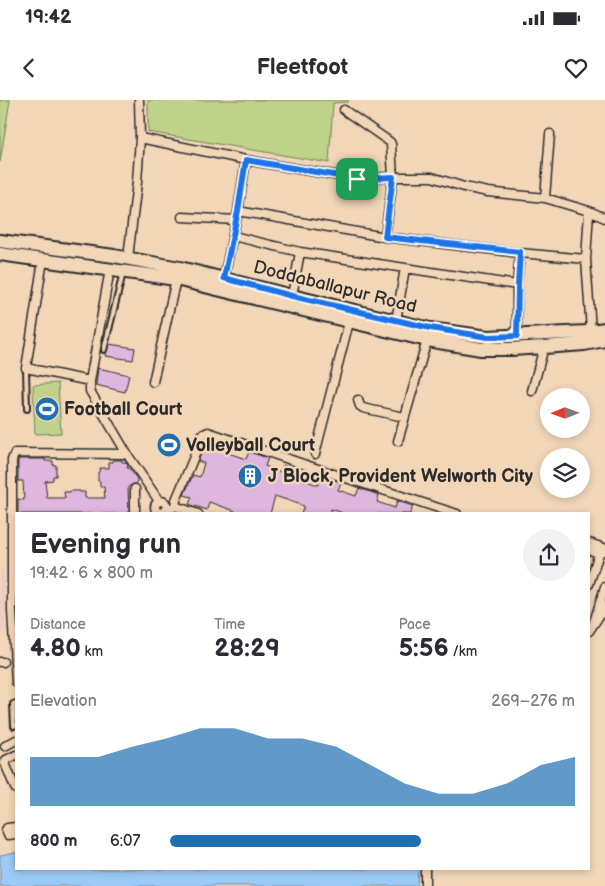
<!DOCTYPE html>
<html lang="en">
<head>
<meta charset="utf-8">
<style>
  body { margin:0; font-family:"Balsamiq Sans",sans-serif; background:#f2f2f3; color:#2b2b33; height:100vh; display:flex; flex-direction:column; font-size:19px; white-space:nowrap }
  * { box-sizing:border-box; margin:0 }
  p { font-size:16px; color:#7c7c81 }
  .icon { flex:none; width:28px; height:28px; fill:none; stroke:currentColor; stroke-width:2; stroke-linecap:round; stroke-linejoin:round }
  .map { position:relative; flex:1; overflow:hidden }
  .side { position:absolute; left:15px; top:412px; width:575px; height:358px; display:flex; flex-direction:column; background:#fff; border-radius:0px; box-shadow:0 2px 8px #0003 }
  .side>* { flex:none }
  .needle { width:32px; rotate:269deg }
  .controls { position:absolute; left:540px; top:288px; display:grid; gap:10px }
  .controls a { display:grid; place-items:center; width:50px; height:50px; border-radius:50%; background:#fff; box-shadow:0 2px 8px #0003; font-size:25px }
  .pin { position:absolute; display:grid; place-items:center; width:42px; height:42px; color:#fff; margin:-21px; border-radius:10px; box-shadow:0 2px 8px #0006 }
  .round { display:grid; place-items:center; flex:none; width:52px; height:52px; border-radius:26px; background:#f2f2f3 }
  .headline { display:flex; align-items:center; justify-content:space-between; height:85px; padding:0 15px }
  h1 { font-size:28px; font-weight:700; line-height:38px }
  .stats { display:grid; grid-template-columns:repeat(3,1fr); gap:8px; height:85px; padding:5px 15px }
  .stats div { display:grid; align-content:center }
  .stats b { font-size:25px; font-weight:700 }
  .stats small { font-size:14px; font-weight:400 }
  .stats p { font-size:14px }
  .chart { height:140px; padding:10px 15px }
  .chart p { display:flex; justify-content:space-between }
  .chart svg { width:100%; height:90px; margin-top:5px; fill:#1f6fb2; opacity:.7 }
  ul { padding:0 15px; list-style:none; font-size:16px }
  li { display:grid; grid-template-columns:80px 60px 1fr; align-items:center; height:38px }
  li i { height:12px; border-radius:6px; background:#1f6fb2 }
  .status { display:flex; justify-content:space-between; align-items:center; height:35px; padding:0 25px; background:#fff; direction:ltr }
  .status svg { height:14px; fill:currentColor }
  header { display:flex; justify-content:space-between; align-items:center; height:65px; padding:0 15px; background:#fff; font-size:22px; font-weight:700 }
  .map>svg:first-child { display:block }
</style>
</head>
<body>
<div class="status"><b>19:42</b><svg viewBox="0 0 49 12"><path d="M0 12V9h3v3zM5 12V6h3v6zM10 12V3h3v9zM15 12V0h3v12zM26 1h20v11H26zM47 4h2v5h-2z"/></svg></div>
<header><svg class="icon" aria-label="back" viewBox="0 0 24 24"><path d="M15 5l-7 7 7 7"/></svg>Fleetfoot<svg class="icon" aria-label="heart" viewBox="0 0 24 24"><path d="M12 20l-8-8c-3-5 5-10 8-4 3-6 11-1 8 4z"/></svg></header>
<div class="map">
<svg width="605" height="786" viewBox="0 0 605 786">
  <rect width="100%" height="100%" fill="#f2d6b8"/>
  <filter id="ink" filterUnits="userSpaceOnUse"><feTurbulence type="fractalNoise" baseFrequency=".02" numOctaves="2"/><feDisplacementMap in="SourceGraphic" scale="10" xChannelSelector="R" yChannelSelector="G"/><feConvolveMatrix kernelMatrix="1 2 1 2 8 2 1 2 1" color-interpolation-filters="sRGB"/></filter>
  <g filter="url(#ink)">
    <path fill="#ecccc3" d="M0,470l4,1 1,60h-5z"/>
    <path fill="#bed389" stroke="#747f5a" d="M0,0h10l-10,62z
      M148,0h200v2l-15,1 -4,60 -181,-31z
      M58,283l3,50 -26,1 -2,-49z"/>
    <path fill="#9ccaf6" stroke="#6f8aa5" d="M16,752v17h402l-1,17h-417v-31z"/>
    <path fill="#dfb6de" stroke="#2b2b2b" d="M109,244l26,4 -2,12 -28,-4z
      M98,268l31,7 -4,17 -29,-7z
      M210,339l20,7 -2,7 18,6 3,-7 19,6 -3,8 16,6 2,-7 19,6 -2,8 18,6 3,-9 20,6 -3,8 18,6 3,-8 20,7 -2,7 18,6 2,-7 16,5 -3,8h-64l-15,-5 -2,5h-28l3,-8 -29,-10 -5,18h-35v-3l-26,-9 -2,8 -18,-6 3,-7 -8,-2 9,-20 7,2 4,-14 -6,-2 8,-19 2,1z
      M19,359h26v2h8v4h3v11h-3v4l-8,1 2,17h18l-1,-6h6v-1h10v1h5v6h20l-1,-11h-4v-6h-2v-9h1l1,-4h9v-6h4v-2h9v2h3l3,3 -1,3h2l8,11 -1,5h-3l-5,3 1,27h-111v-15l6,1 -1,-19h-5v-20z"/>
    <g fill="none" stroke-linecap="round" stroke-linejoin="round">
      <defs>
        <path id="service" d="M104,250l19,-77
          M26,268l1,41
          M16,603l-3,1 1,22 2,-1"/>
        <path id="minor" d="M344,10l46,32 1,2 2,33 -8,60
          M140,38l106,22 111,19 31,-2h44l32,10 24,5 57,6 44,13 -3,48
          M545,98l5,-64
          M238,111l147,26 135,16 66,6 5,72
          M589,111l16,7
          M182,117l54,3
          M233,136l67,16
          M128,158l9,-76 3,-44 -1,-38
          M43,160l-17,108 64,13
          M405,168l112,17
          M110,169l-20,112v10l37,63 32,47
          M224,178l14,-67 8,-51
          M292,196l8,-44 105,16 -9,53
          M517,236v-51l3,-32
          M153,282l23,-103
          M532,291l12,-44
          M358,300l2,6 3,2 41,9
          M398,341l29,-101
          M315,354l34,-132
          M135,389v25
          M155 407a6 6 0 1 1 12 0a6 6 0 1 1-12 0Z
          M175,406l1,-6 25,-60 1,-5 6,-3 104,35 145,47
          M172,408l3,-2 23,8
          M589,443l15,5 -1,3 -4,2 -10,31
          M589,450l10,3
          M593,525l12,-38
          M589,531l16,-24
          M0,562h3
          M16,582l-4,-72v-150l3,-7 112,1
          M5,646l11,-6
          M16,655l-10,5 -1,3 10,25 1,1
          M16,727l-9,1 -1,2 2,5 8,-1
          M425,786v-17"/>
        <path id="primary" d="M0,141l114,15 66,12 112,28 138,33 58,8 98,-5 19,-3
          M0,154l176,25 251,61 54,9h30l33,-2 40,-3 21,-4"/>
      </defs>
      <use href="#service" stroke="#2b2b2b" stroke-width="8"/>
      <use href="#minor" stroke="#2b2b2b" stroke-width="11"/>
      <use href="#primary" stroke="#2b2b2b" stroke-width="16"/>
      <use href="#service" stroke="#f2d6b8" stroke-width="4"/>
      <use href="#minor" stroke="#f2d6b8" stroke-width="8"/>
      <use href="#primary" stroke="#f2d6b8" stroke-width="12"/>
    </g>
  </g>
  <g fill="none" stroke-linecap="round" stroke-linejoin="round" filter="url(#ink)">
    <defs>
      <path id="route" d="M246,60l111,19 36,-2 -8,60 135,15 -2,33 -1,51 -29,1 -58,-9 -138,-32 -68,-18 14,-67z"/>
    </defs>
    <use href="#route" stroke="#fff" stroke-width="10"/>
    <use href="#route" stroke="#1a73e8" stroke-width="6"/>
  </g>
  <defs>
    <symbol id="stadium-disc" viewBox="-11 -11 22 22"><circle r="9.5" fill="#1f6fb2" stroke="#f2d6b8"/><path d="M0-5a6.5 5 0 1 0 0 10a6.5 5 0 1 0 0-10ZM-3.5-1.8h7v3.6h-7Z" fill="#fff"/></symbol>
    <symbol id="building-disc" viewBox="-11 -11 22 22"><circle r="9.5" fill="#1f6fb2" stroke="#f2d6b8"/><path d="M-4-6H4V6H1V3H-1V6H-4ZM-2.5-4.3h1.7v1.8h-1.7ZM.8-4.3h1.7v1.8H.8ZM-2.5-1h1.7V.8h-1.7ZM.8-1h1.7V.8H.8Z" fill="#fff"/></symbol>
  </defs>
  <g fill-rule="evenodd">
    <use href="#stadium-disc" x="33" y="295" width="28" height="28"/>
    <use href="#stadium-disc" x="155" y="331" width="28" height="28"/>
    <use href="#building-disc" x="236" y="362" width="28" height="28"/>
  </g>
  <g text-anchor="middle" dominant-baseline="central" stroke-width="5" stroke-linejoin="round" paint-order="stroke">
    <g font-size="18" fill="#2b2b2b" stroke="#f2d6b8">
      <text transform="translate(335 187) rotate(14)">Doddaballapur Road</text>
    </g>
    <g font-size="18" font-weight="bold" fill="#2b2b2b" stroke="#f2d6b8" text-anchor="start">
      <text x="64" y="309">Football Court</text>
      <text x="186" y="345">Volleyball Court</text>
      <text x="268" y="376">J Block, Provident Welworth City</text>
    </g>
  </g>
</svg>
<div class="controls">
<a><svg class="needle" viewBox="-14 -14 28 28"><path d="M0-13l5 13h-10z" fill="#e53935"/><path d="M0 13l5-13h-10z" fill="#7c7c81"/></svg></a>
<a><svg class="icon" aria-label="layers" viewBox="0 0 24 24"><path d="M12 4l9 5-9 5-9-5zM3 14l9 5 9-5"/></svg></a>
</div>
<div class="pin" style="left:357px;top:79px;background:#1e9e55"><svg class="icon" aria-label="arrive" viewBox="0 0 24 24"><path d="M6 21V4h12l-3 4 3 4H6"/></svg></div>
<section class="side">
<div class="headline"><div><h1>Evening run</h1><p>19:42 · 6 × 800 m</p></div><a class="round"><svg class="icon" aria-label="share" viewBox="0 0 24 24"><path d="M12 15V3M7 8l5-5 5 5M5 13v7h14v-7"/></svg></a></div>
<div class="stats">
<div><p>Distance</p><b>4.80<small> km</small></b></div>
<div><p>Time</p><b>28:29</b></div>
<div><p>Pace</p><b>5:56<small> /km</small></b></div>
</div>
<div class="chart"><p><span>Elevation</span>269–276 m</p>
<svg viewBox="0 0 160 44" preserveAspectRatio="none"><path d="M0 44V20L10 20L20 20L30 15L40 11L50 6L60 6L70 11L80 11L90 15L100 24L110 33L120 38L130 38L140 33L150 24L160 20V44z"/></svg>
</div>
<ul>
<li><b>800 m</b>6:07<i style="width:62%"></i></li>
</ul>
</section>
</div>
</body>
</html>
